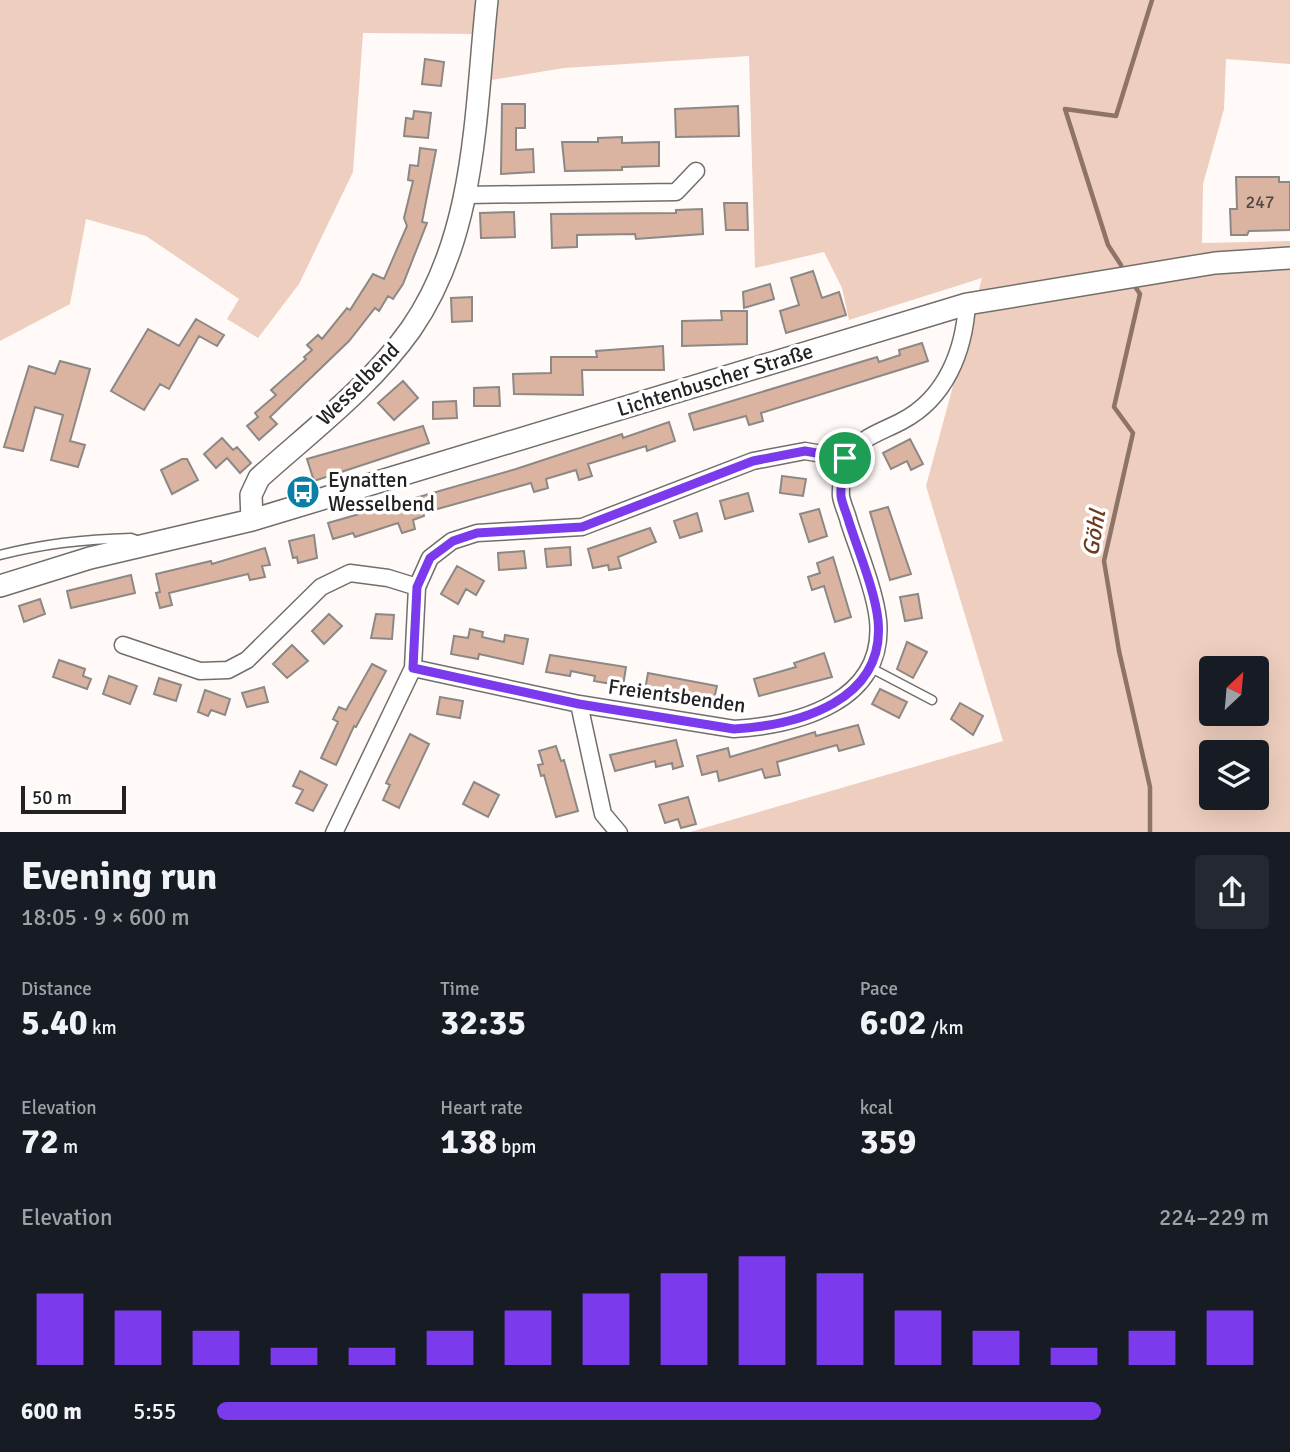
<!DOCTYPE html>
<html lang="en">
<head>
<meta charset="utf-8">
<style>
  body { margin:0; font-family:Signika,sans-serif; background:#242831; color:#f1f3f6; height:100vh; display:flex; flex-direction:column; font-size:26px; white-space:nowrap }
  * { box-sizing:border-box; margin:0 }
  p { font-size:23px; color:#9ea1a6 }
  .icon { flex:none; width:38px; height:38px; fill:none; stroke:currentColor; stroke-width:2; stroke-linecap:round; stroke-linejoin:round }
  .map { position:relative; height:832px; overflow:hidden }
  .sheet { display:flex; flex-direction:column; background:#171b24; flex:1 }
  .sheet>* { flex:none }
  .needle { width:46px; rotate:26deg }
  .fabs { position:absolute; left:1199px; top:656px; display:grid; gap:14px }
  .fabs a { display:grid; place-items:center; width:70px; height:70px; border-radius:7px; background:#171b24; box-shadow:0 7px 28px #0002; font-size:35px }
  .scale { position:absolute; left:21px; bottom:18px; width:105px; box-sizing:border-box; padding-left:7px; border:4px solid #232121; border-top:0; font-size:19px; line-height:24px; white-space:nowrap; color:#232121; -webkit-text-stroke:5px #fff; paint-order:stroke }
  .pin { position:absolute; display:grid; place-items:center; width:60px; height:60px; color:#fff; margin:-30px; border:4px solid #fff; border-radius:50%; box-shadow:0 2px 7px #0007 }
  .round { display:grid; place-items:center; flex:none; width:74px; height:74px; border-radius:7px; background:#242831 }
  .headline { display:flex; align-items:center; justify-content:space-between; height:119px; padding:0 21px }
  h1 { font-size:38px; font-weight:700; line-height:52px }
  .figures { display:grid; grid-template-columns:repeat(3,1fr); gap:10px; height:119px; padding:7px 21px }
  .figures div { display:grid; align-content:center }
  .figures b { font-size:35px; font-weight:700 }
  .figures small { font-size:19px; font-weight:400 }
  .figures p { font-size:19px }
  .chart { height:196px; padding:14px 21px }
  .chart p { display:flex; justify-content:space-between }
  .chart svg { width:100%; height:126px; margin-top:7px; stroke:#7c3aed; stroke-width:6 }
  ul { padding:0 21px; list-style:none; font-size:23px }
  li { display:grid; grid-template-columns:112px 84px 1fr; align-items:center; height:52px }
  li i { height:18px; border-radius:9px; background:#7c3aed }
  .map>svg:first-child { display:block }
</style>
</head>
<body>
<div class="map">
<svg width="1290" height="833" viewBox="0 0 1290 833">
  <rect width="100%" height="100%" fill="#fffaf7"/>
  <path fill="#eecebe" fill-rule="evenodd" d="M0,0h1290v64l-64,-5 -2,50 -21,75 -1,59 88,-2v591h-600l313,-91 -77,-255 56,-208 -133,42 -7,-32 -18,-36 -69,16 -6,-212 -185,12 -91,15 6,-49 -116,-1 -10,139 -54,112 -41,54 -31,-19 12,-20 -93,-63 -60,-17 -16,85 -70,37zM1211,668h45v46h-45zM1211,752h45v46h-45z"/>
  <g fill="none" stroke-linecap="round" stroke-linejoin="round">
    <path stroke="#8e7466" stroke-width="4.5" d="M1121,265l-13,-20 -43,-136 51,7 36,-116
      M1136,288l4,6 -26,113 19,26 -29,128 15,90 31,136v46"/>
  </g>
  <path fill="#dab4a0" stroke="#8c8886" stroke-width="2" d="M425,59l19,3 -3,24 -19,-2z
    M502,104h23v24h-9v22l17,-1 1,23 -33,2z
    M738,106l1,30 -63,1 -1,-28z
    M414,111l17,2 -3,25 -24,-2 2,-18 7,1z
    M622,137v6l37,-1v24l-37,1v3l-57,1 -3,-29h36v-4z
    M420,148l16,2 -14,72 5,1 -24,61 -10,15 -5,-3 -9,15 -4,-3 -26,33 -79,76 7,7 -18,16 -12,-14 11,-9 -3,-4 21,-18 -5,-5 35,-31 -2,-2 8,-7 -5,-5 11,-10 4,4 25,-31 3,2 23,-36 11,5 23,-53 -3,-8 9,-37 -5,-1 2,-15 8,1z
    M1236,177h43v5h11v48l-41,1 -2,4h-16l-1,-26h7z
    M724,203h23l1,27h-22z
    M702,209l1,25 -67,5 -1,-5 -58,1v12l-25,1 -1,-34 125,-1v-3z
    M514,212l1,25 -34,1 -1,-25z
    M813,271l9,27 17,-6 7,23 -60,18 -6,-22 19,-6 -8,-27z
    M770,284l4,15 -30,9 -1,-16z
    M472,297v24l-20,1 -1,-24z
    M721,311h26v33l-65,2v-25l40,-1z
    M196,319l28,16 -7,11 -18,-10 -30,53 -9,-5 -16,26 -33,-19 37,-62 31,17z
    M922,343l6,18 -167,52 2,8 -14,4 -3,-9 -52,14 -5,-16 188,-57 2,5 21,-7 -1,-5z
    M663,346l1,24h-82l1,25 -69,-1 -1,-20 38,-1v-16h46l-1,-6z
    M60,361l30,8 -20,72 15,4 -7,22 -27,-7 12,-45 -28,-8 -12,44 -19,-4 25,-81 26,8z
    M403,381l15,17 -24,22 -16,-17z
    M499,387l1,19h-26v-18z
    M456,401l1,17 -24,1v-17z
    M669,422l6,19 -28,10 -1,-5 -58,18 4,12 -13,4 -3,-10 -30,9 2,9 -14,4 -3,-9 -108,30 1,3 -11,4 2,9 -13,4 -4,-10 -43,14 -2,-4 -20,6 -5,-16 188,-54 106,-35 1,4z
    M423,426l6,17 -115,38 -7,-22z
    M222,438l11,12 4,-3 14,16 -11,10 -13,-15 -11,10 -12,-14z
    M910,439l13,25 -12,6 -4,-9 -16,8 -8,-16z
    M182,459h5l11,21 -26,14 -11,-24z
    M782,476l24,3 -3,17 -23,-3z
    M748,493l5,18 -28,8 -5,-18z
    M888,507l23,67 -21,6 -20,-68z
    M819,509l8,27 -18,6 -9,-28z
    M697,513l5,18 -22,7 -6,-17z
    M650,528l6,14 -38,15 3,11 -12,2 -1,-5 -15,3 -5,-19z
    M314,535l3,23 -19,5 -1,-6 -4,1 -4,-17z
    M570,547l1,18 -24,2 -2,-18z
    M265,548l5,17 -8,1 3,11 -15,3 -2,-6 -79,19 3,12 -12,3 -4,-15 4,-1 -4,-18 55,-13 1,3z
    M524,551l2,17 -27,2 -1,-17z
    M833,557l18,60 -16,5 -11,-36 -12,4 -4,-13 12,-4 -3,-10z
    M457,566l27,15 -8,14 -10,-6 -8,15 -17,-10z
    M131,575l4,18 -64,15 -4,-17z
    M918,594l4,24 -17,3 -5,-24z
    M40,599l5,15 -21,8 -5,-16z
    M329,614l13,12 -18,18 -12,-13z
    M376,614l18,1 -2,24 -21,-1z
    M470,629l13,3 -1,5 22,5 1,-7 23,4 -5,25 -44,-10 -1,5 -27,-5 3,-18 14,2z
    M907,642l20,10 -14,26 -16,-9z
    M292,645l16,16 -21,17 -14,-14z
    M824,653l8,24 -73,19 -5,-17 42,-12 -2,-4z
    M550,655l76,12 -3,19 -29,-5 1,-5 -24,-5 -1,5 -24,-4z
    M59,660l26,9 -2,7 8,3 -4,10 -34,-12z
    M372,664l14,7 -30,56 -2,-1 -18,39 -15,-7 17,-36 -5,-3 6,-12 7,3z
    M648,673l69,13 -4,17 -68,-13z
    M109,676l28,10 -7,18 -27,-10z
    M159,678l22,7 -5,16 -22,-7z
    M264,687l4,15 -21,5 -5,-14z
    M880,689l27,13 -8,16 -27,-14z
    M205,690l25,9 -5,16 -14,-5 -3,6 -10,-4z
    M440,697l23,4 -3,17 -23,-4z
    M960,703l23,13 -10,19 -22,-16z
    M858,725l6,19 -25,7 -2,-6 -60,17 3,13 -15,3 -3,-9 -43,12 -2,-10 -15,4 -5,-19 31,-8 2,9 85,-25 1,4z
    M410,734l19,10 -30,64 -16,-8 7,-15 -4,-2z
    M676,740l7,26 -10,3 -1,-6 -16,4 -1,-6 -40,10 -5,-16z
    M556,746l5,15 3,-1 14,51 -22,6 -12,-42 -3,1 -3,-11 5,-1 -4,-13z
    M300,771l27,14 -14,26 -17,-8 7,-13 -10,-4z
    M474,782l25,13 -11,22 -25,-13z
    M688,797l8,27 -15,4 -3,-9 -13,4 -6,-18z"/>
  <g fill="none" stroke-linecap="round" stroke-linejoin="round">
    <defs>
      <path id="service" d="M0,555c42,-11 88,-16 131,-17l8,3
        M871,668l61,32"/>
      <path id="minor" d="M466,195l210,-3 20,-21
        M123,645l77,26 28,-1 19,-10 74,-73 29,-14 38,5 29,9 13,-29 22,-17 25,-8 105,-6 171,-66 52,-10 40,7c20,-23 32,-24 57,-37 44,-23 62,-70 65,-117
        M413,668l4,-81
        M579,704l24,110 16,19
        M334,833l79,-165 166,36 155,25c65,-4 152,-28 144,-109 -3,-29 -20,-70 -29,-98 -2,-9 -7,-18 -8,-26 -1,-12 3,-26 4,-38"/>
      <path id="tertiary" d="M252,520l-1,-25 8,-17c52,-47 111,-91 152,-149 66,-95 64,-218 76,-329
        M0,586l90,-28 162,-38 715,-216 248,-41 75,-5"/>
    </defs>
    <use href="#service" stroke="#726e6c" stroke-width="11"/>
    <use href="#minor" stroke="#726e6c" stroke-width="19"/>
    <use href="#tertiary" stroke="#726e6c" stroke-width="24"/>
    <use href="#service" stroke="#fff" stroke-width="8"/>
    <use href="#minor" stroke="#fff" stroke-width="16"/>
    <use href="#tertiary" stroke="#fff" stroke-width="21"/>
  </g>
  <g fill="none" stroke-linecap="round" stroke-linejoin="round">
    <defs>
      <path id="route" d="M805,451l40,7c-1,12 -5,26 -4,38 1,8 6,18 8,26 9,28 26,69 29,98 8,81 -79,105 -144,109l-155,-25 -166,-36 4,-81 13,-29 23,-17 24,-8 105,-6 171,-66z"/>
    </defs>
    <use href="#route" stroke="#fff" stroke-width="14"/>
    <use href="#route" stroke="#7c3aed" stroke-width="9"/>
  </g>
  <defs>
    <symbol id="bus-disc" viewBox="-11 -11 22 22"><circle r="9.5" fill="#097fa6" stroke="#fff"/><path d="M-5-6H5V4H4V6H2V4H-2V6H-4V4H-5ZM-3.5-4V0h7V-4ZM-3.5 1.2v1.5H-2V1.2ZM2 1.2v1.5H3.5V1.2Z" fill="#fff"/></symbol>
  </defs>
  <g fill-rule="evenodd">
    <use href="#bus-disc" x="284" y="473" width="38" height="38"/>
  </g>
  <g text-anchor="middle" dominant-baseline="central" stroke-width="7" stroke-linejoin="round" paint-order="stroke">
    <g font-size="18" fill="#514641">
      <text x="1260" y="202">247</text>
    </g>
    <g font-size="21" fill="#232121" stroke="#fff">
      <text transform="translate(715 380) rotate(-17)">Lichtenbuscher Straße</text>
      <text transform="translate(358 384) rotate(-45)">Wesselbend</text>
      <text transform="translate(677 696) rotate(8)">Freientsbenden</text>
    </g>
    <g font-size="21" fill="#232121" stroke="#fff" text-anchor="start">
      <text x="328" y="480">Eynatten<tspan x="328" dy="24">Wesselbend</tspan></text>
    </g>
    <g font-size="23" font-style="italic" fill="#6c3b1e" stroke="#fff">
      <text transform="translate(1094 533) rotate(-80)">Göhl</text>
    </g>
  </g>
</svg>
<div class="fabs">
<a><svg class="needle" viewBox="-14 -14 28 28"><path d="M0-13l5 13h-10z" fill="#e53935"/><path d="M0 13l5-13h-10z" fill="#9ea1a6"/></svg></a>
<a><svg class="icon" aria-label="layers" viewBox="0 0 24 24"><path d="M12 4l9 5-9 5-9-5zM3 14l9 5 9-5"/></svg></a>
</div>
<div class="scale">50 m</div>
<div class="pin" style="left:845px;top:458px;background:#1e9e55"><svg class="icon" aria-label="arrive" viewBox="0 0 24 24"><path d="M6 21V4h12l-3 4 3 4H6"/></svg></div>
</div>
<section class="sheet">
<div class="headline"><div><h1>Evening run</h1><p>18:05 · 9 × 600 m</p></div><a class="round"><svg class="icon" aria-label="share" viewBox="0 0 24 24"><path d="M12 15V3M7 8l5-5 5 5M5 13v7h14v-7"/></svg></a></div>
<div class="figures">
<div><p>Distance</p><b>5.40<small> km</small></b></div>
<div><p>Time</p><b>32:35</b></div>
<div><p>Pace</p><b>6:02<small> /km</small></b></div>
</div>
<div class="figures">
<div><p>Elevation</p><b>72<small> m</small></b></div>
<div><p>Heart rate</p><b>138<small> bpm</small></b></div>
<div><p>kcal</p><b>359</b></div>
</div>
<div class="chart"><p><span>Elevation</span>224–229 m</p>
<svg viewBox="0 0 160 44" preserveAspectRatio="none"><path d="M5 44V19M15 44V25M25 44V32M35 44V38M45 44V38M55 44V32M65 44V25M75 44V19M85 44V12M95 44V6M105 44V12M115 44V25M125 44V32M135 44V38M145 44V32M155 44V25"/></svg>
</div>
<ul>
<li><b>600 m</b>5:55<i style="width:84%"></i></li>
</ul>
</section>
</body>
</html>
